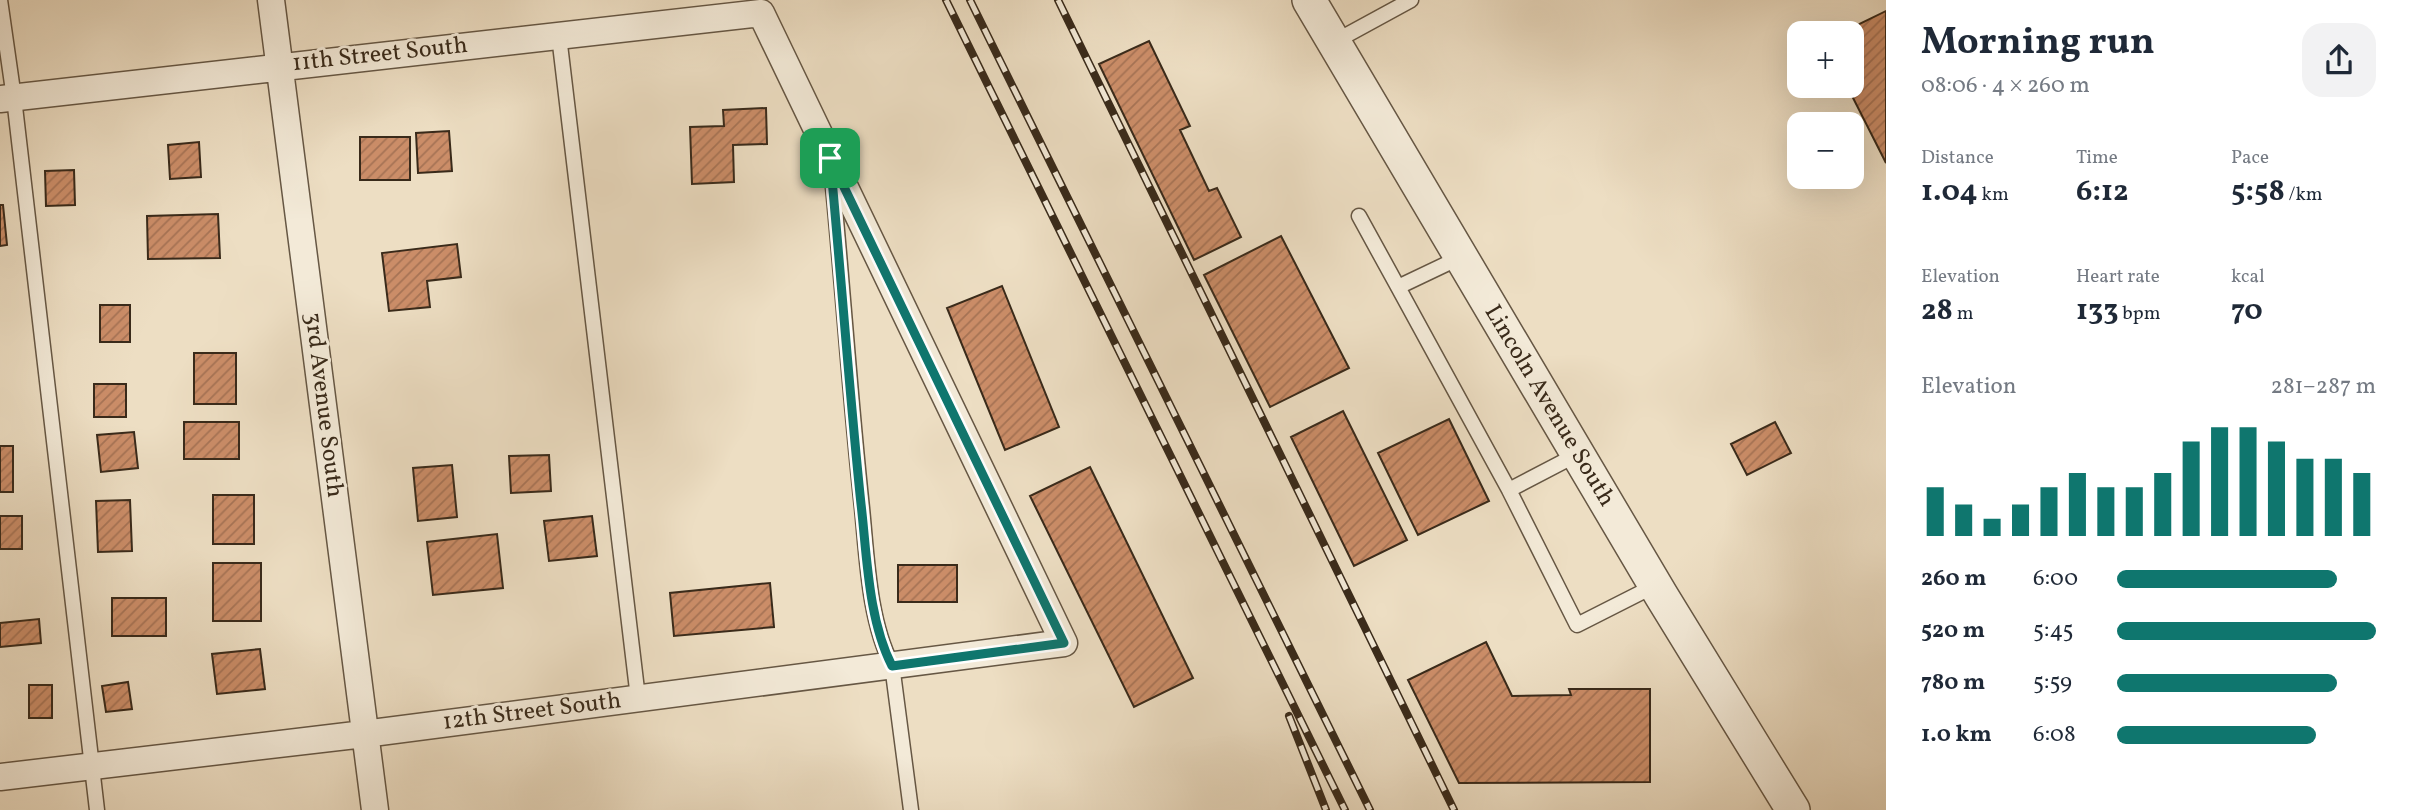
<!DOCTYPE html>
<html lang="en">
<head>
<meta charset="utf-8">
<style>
  body { margin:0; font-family:Vollkorn,serif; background:#f2f2f3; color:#1f2937; height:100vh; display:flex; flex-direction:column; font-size:26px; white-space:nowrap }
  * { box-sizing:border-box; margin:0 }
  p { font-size:23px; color:#747a83 }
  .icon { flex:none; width:38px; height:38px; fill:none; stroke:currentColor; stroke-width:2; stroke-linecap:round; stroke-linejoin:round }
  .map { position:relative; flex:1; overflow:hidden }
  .details { display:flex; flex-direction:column; background:#fff; width:525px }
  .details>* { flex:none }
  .controls { position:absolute; left:1787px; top:21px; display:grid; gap:14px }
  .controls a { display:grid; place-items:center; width:77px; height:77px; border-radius:14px; background:#fff; box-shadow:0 7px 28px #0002; font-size:35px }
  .pin { position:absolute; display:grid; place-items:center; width:60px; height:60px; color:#fff; margin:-30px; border-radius:14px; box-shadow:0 4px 10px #0006 }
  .round { display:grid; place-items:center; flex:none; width:74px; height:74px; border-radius:21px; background:#f2f2f3 }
  .overview { display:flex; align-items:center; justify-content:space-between; height:119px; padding:0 35px }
  h1 { font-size:38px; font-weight:700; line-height:52px }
  .stats { display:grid; grid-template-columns:repeat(3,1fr); gap:10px; height:119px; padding:7px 35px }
  .stats div { display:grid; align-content:center }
  .stats b { font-size:30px; font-weight:700 }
  .stats small { font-size:19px; font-weight:400 }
  .stats p { font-size:19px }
  .chart { height:196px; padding:14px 35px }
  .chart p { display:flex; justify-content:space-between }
  .chart svg { width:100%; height:126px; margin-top:7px; stroke:#0f766e; stroke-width:6 }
  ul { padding:0 35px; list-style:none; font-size:23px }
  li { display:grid; grid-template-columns:112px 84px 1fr; align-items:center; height:52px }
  li i { height:18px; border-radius:9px; background:#0f766e }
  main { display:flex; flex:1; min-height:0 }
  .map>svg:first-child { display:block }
</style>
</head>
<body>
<main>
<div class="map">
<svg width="1886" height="810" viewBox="0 0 1886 810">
  <defs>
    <pattern id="building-hatch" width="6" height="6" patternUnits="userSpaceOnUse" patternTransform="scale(1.75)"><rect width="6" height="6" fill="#cb8d68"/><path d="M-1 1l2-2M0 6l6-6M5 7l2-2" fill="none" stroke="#a67355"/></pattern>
  </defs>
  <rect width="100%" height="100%" fill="#eddec3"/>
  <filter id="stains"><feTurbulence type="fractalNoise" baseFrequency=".00286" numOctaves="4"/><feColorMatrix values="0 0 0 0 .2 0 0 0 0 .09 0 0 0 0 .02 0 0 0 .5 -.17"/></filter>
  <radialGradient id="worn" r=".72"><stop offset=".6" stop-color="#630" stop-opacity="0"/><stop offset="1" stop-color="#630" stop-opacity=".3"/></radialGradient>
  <path fill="url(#building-hatch)" stroke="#392a1a" stroke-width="2" d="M1886,11v152l-39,-77h5v-53h-11z
    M1149,41l41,85 -10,4 29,61 8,-3 24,49 -47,23 -95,-196z
    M766,108l1,36 -34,1 1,37 -42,2 -2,-57 34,-1 -1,-16z
    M449,131l3,40 -34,2 -2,-40z
    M360,137h50v43h-50z
    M199,142l2,35 -31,2 -2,-34z
    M74,170l1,35 -29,1 -1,-35z
    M0,205h3l4,40 -7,1z
    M218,214l2,44 -72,1 -1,-43z
    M1281,236l68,132 -79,39 -66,-132z
    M457,244l4,33 -34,4 3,26 -41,4 -7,-58z
    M1002,286l57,141 -54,23 -58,-142z
    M100,305h30v37h-30z
    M194,353h42v51h-42z
    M94,384h32v33h-32z
    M1343,411l64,129 -53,26 -63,-129z
    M1449,419l40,82 -71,34 -40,-82z
    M184,422h55v37h-55z
    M1775,422l16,31 -44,22 -16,-31z
    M134,432l4,36 -37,4 -4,-37z
    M0,446h13v46h-13z
    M549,455l2,36 -40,2 -2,-37z
    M452,465l5,52 -39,4 -5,-53z
    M1090,467l103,211 -59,29 -104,-211z
    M213,495h41v49h-41z
    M130,500l2,51 -34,1 -2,-51z
    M0,516h22v33h-22z
    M592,516l5,40 -48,5 -5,-40z
    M497,534l6,54 -70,7 -6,-53z
    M213,563h48v58h-48z
    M898,565h59v37h-59z
    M770,583l4,44 -100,9 -4,-43z
    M112,598h54v38h-54z
    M39,619l2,24 -41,4v-24z
    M1486,642l26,54 59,-1 -2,-6h81v93l-191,1 -51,-103z
    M260,649l5,40 -48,5 -5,-40z
    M128,682l4,27 -26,3 -4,-26z
    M29,685h23v33h-23z"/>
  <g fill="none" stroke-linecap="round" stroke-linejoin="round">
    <defs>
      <path id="service" d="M0,0l14,98 83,712
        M559,36l79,662
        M1334,42l77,-42
        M832,177c11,111 18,221 30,331 5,50 7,113 30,157l19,145
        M1359,216l39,71
        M1461,257l-63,30 111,203 68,135 79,-40
        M1509,490l69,-36"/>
      <path id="minor" d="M271,0l104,810
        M0,99l761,-86 303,630 -700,91 -364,43"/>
      <path id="tertiary" d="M1309,0l352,595 132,215"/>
    </defs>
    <use href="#service" stroke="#665744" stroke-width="17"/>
    <use href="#minor" stroke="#665744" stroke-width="29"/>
    <use href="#tertiary" stroke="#665744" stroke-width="36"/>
    <use href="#service" stroke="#f3ead8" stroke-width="14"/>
    <use href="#minor" stroke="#f3ead8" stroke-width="26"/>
    <use href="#tertiary" stroke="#f3ead8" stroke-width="33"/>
    <defs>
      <path id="rail" d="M946,0l399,810
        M970,0l400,810
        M1058,0l396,810
        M1289,716l37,94"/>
    </defs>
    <use href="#rail" stroke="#392a1a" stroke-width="8"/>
    <use href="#rail" stroke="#f3ead8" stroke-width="5" stroke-dasharray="16" stroke-linecap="butt"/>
  </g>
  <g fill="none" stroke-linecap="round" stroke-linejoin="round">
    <defs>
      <path id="route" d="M830,158l234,485 -172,23c-24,-47 -25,-111 -31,-162 -12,-115 -20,-231 -31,-346z"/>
    </defs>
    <use href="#route" stroke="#fff" stroke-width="14"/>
    <use href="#route" stroke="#0f766e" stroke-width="9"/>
  </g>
  <g text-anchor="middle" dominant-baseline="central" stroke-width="6" stroke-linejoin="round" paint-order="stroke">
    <g font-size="24" fill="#392a1a" stroke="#f3ead8">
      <text transform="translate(380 55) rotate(-6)">11th Street South</text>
      <text transform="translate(323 405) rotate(83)">3rd Avenue South</text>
      <text transform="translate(1549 406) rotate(59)">Lincoln Avenue South</text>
      <text transform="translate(532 712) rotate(-7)">12th Street South</text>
    </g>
  </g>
  <rect width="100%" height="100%" filter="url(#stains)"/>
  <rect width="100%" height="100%" fill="url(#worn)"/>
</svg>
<div class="controls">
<a>+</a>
<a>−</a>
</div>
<div class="pin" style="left:830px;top:158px;background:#1e9e55"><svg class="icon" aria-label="arrive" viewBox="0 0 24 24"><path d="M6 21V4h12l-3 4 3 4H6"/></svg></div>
</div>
<section class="details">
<div class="overview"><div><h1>Morning run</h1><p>08:06 · 4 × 260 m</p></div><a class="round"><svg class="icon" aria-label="share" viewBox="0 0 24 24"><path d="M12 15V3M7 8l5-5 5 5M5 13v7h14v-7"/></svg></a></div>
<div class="stats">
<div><p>Distance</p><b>1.04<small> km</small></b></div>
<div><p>Time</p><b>6:12</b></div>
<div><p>Pace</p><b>5:58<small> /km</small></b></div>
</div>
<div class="stats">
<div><p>Elevation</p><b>28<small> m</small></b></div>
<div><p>Heart rate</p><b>133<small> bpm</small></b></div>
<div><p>kcal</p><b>70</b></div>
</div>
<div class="chart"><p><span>Elevation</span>281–287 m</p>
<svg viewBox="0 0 160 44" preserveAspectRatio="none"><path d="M5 44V27M15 44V33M25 44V38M35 44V33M45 44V27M55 44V22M65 44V27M75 44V27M85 44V22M95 44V11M105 44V6M115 44V6M125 44V11M135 44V17M145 44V17M155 44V22"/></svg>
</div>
<ul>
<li><b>260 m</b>6:00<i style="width:85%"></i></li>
<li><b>520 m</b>5:45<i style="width:100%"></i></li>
<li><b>780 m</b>5:59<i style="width:85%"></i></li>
<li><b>1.0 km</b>6:08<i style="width:77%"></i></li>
</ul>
</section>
</main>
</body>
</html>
